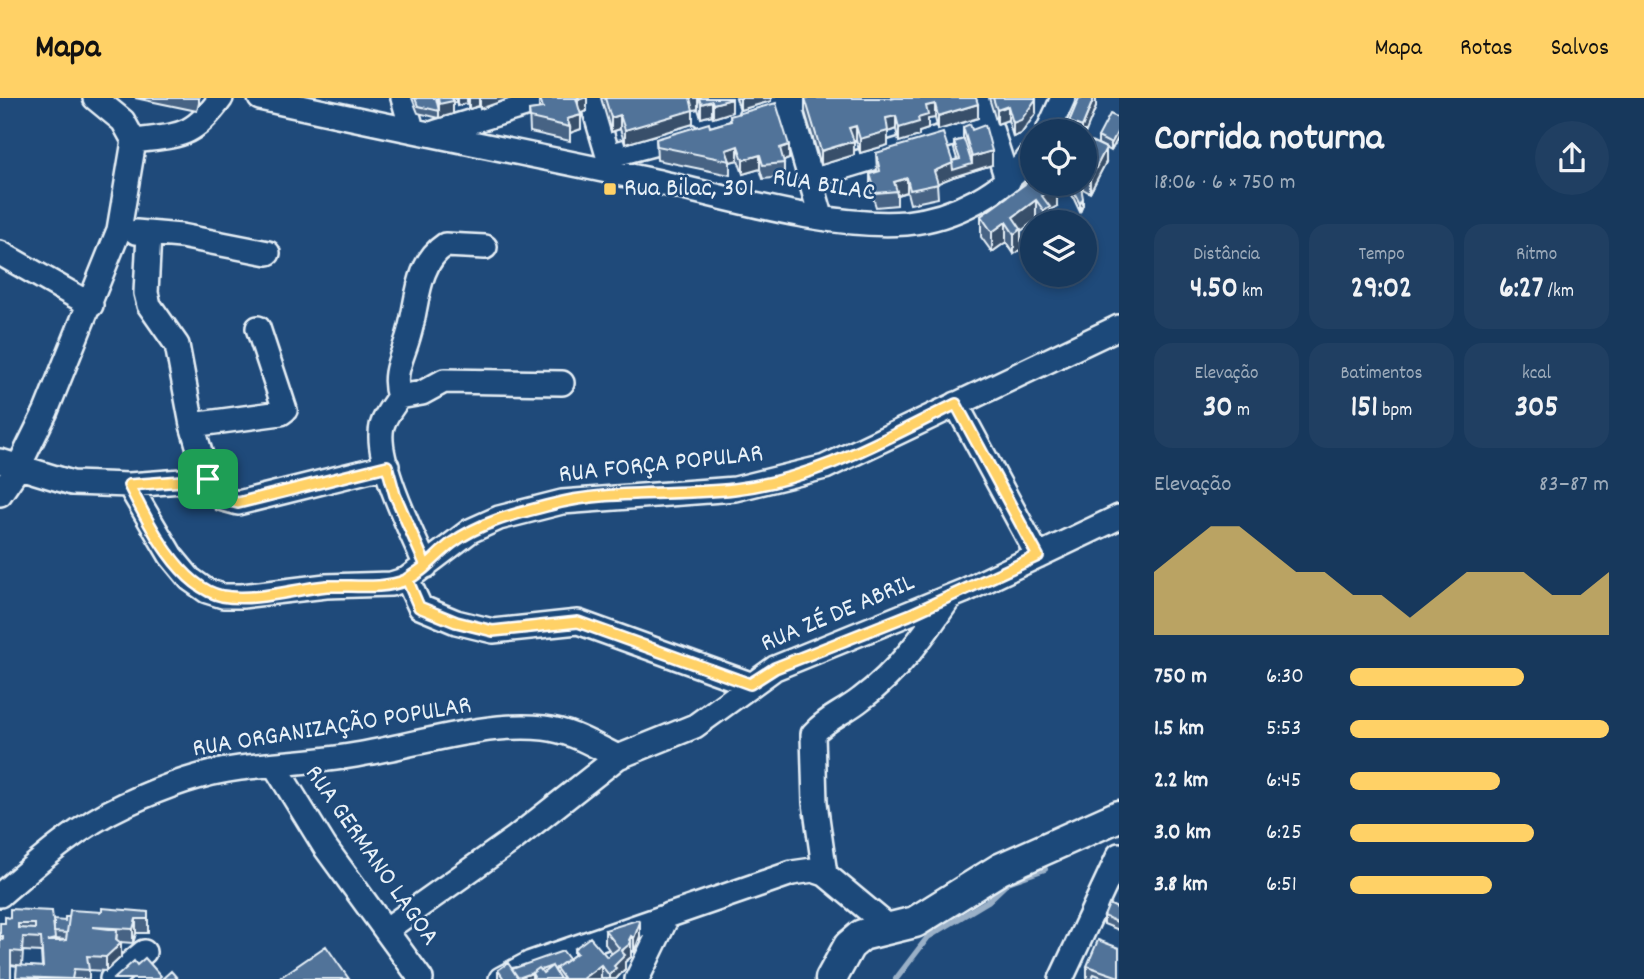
<!DOCTYPE html>
<html lang="pt">
<head>
<meta charset="utf-8">
<style>
  body { margin:0; font-family:Dekko,sans-serif; background:#203f62; color:#f1f3f6; height:100vh; display:flex; flex-direction:column; font-size:26px; white-space:nowrap }
  * { box-sizing:border-box; margin:0 }
  p { font-size:23px; color:#9eacbb }
  .icon { flex:none; width:38px; height:38px; fill:none; stroke:currentColor; stroke-width:2; stroke-linecap:round; stroke-linejoin:round }
  .map { position:relative; flex:1; overflow:hidden }
  .details { display:flex; flex-direction:column; background:#17385c; width:525px }
  .details>* { flex:none }
  .tools { position:absolute; left:1020px; top:21px; display:grid; gap:14px }
  .tools a { display:grid; place-items:center; width:77px; height:77px; border-radius:50%; background:#17385c; box-shadow:0 4px 10px #0003,0 0 0 2px #365272; font-size:35px }
  .pin { position:absolute; display:grid; place-items:center; width:60px; height:60px; color:#fff; margin:-30px; border-radius:14px; box-shadow:0 4px 10px #0006 }
  .round { display:grid; place-items:center; flex:none; width:74px; height:74px; border-radius:37px; background:#203f62 }
  .overview { display:flex; align-items:center; justify-content:space-between; height:119px; padding:0 35px }
  h1 { font-size:38px; font-weight:700; line-height:52px }
  .stats { display:grid; grid-template-columns:repeat(3,1fr); gap:10px; height:119px; padding:7px 35px }
  .stats div { display:grid; align-content:center; border-radius:18px; background:#203f62; text-align:center }
  .stats b { font-size:30px; font-weight:700 }
  .stats small { font-size:19px; font-weight:400 }
  .stats p { font-size:19px }
  .chart { height:196px; padding:14px 35px }
  .chart p { display:flex; justify-content:space-between }
  .chart svg { width:100%; height:126px; margin-top:7px; fill:#ffd166; opacity:.7 }
  ul { padding:0 35px; list-style:none; font-size:23px }
  li { display:grid; grid-template-columns:112px 84px 1fr; align-items:center; height:52px }
  li i { height:18px; border-radius:9px; background:#ffd166 }
  header { display:flex; align-items:center; gap:42px; box-sizing:border-box; height:98px; padding:0 35px; background:#ffd166; color:#111 }
  header strong { font-size:33px }
  nav { display:flex; gap:38px; margin-inline-start:auto; font-size:24px }
  main { display:flex; flex:1; min-height:0 }
  .map>svg:first-child { display:block }
</style>
</head>
<body>
<header>
<strong>Mapa</strong>
<nav><a>Mapa</a><a>Rotas</a><a>Salvos</a></nav>
</header>
<main>
<div class="map">
<svg width="1119" height="881" viewBox="0 0 1119 881">
  <rect width="100%" height="100%" fill="#1f4a7a"/>
  <filter id="ink" filterUnits="userSpaceOnUse"><feTurbulence type="fractalNoise" baseFrequency=".0143" numOctaves="2"/><feDisplacementMap in="SourceGraphic" scale="14" xChannelSelector="R" yChannelSelector="G"/><feConvolveMatrix kernelMatrix="1 2 1 2 8 2 1 2 1" color-interpolation-filters="sRGB"/></filter>
  <g filter="url(#ink)">
    <g fill="none" stroke-linecap="round" stroke-linejoin="round">
      <path stroke="#9ab0c7" stroke-width="6" d="M896,881l32,-42 60,-36 20,-19 37,-13"/>
      <defs>
        <path id="minor" d="M260,0c129,29 260,54 390,82 76,17 179,49 256,43 49,-5 97,-31 126,-69
          M403,0l9,31
          M591,0l21,71
          M787,0l34,118
          M981,0l27,84
          M750,19l60,-19
          M1048,33l15,-33
          M437,34l111,-34
          M134,43c46,-6 58,-3 87,-43
          M608,58l79,-21
          M810,79l178,-54
          M136,134l45,4 87,17
          M0,155l91,52
          M399,299l23,-4 22,-12 118,2
          M956,306l82,152
          M192,327l89,-12 4,-3 -27,-82
          M0,363l72,22 57,2 42,71 19,23 17,12 16,5h19l84,-10 65,-2 16,-5 63,-48 29,-13 63,-16 173,-13 90,-22 294,-140
          M208,381l15,20 15,4 149,-37
          M129,387l79,-6 -16,-54 -15,-80 -28,-40 -3,-12 3,-59
          M0,396l18,-26 28,-57 73,-181 15,-89 -11,-20 -28,-23
          M426,468c-14,-33 -52,-107 -44,-140 3,-11 11,-20 17,-29 -8,-24 4,-40 10,-63 9,-30 7,-70 36,-89l40,2
          M407,481l13,28 36,15 37,9 85,-9 172,62
          M275,668l50,81 96,132
          M825,776l-10,-71 -2,-69c14,-16 32,-22 48,-35 37,-27 64,-65 89,-102
          M0,797c38,-33 78,-69 124,-90 36,-17 76,-32 116,-37 38,-5 77,-6 116,-13 61,-10 126,-33 188,-27 28,3 49,17 74,29
          M387,831l127,-90 104,-82 77,-31 80,-58 189,-77 155,-74
          M112,881l32,-27
          M501,881l30,-16 261,-90 21,-3 12,4 65,54
          M637,881l31,-64
          M1061,881l58,-124"/>
        <path id="tertiary" d="M831,881l18,-33 13,-11 53,-13 85,-53 119,-53"/>
      </defs>
      <use href="#minor" stroke="#e8f1f8" stroke-width="28"/>
      <use href="#tertiary" stroke="#e8f1f8" stroke-width="35"/>
      <use href="#minor" stroke="#1f4a7a" stroke-width="23"/>
      <use href="#tertiary" stroke="#1f4a7a" stroke-width="30"/>
    </g>
    <path fill="#466384" stroke="#e8f1f8" stroke-width="2" fill-rule="evenodd" d="M135,0h64v5l-2,8z
      M412,0h99l-31,11 -1,-3 -10,3 -2,-6 -10,3 -1,-4 -3,1v11l-14,4 -21,-5z
      M539,0h48v13l-7,2 1,16 -11,4v8l-40,-9 -1,-22 10,-1z
      M601,0h131v14l-19,6 -1,-3 -11,3 -3,-9 -5,1v14l-68,20 -5,-15 -9,3z
      M736,0h35v3l-31,9z
      M805,0h171l2,20 -40,12 -3,-12 -7,1v10l-9,3v4l-20,6 -3,-13 -8,3v13l-28,8 -4,-13 -2,1v14l-33,10 -16,-53z
      M989,0h46l1,15 -15,21 -8,3 -5,-17 -11,4z
      M1096,0v9l-11,24h-16v-9z
      M730,18l59,43 -5,2v16l-21,2 -3,-10 -17,5 -5,-14 -8,2v13l-73,-15 -1,-21 54,-12 20,-6z
      M1119,20v18l-8,15 -13,-7v-7z
      M963,29l9,3 20,35 -39,12 -16,6 1,15 -28,6 -3,-12 -10,3v10l-21,2 -6,-19v-14l7,-3 -1,-18 76,8 5,-2 -3,-10v-7l9,-3z
      M1085,56l21,8 -16,31 -9,-5 2,17 -3,7 -8,-17v-7l7,-1 -3,-2v-1h9z
      M1032,81l25,27 -7,4v12h-13l-1,-2 -15,11v18l-7,5 -8,-12 -14,10 -11,-15v-21z
      M1119,811v21l-15,-6v-8z
      M102,814h46v21h-12l-3,10 -13,-1 1,15 -15,14 -17,-1v9h-73l1,-13 -6,-1 -11,14v-56h5v-6l49,12 15,-12zM55,841l11,1 -7,1h-4zM23,853l18,1 1,15 -20,-1z
      M605,832l35,6 -6,16 -3,-2v7l-6,5v7l-9,10h-118v-9l71,-11 5,-4v-6l33,8 5,-3 -7,-10z
      M1119,850v31h-32v-13z"/>
    <path fill="#39506b" stroke="#e8f1f8" stroke-width="2" d="M450,0h6v4l-3,1v11l-14,4v-14z
      M457,0h10v5l-10,3z
      M469,0h10v8l-10,3z
      M480,0h31l-31,11z
      M584,0h3v13l-9,3v-14z
      M689,0h9v11l-5,1v14l-68,20v-14z
      M740,0h31v3l-31,9z
      M1094,0h2v9l-11,27v-3h-3v-4z
      M732,1v13l-19,6v-14z
      M1036,1v14l-15,21 -8,3v-14z
      M712,3v14l-11,3v-14z
      M935,6v14l-7,1v10l-9,3v4l-20,6v-14l19,-10 8,-12z
      M978,6v14l-40,12v-14z
      M1008,8v14l-11,4v-14z
      M581,17v14l-11,4v-6l-3,-8z
      M620,17v14l-9,3v-14z
      M896,18v13l-8,3v13l-28,8v-14l26,-21z
      M856,28v14l-7,2v-14z
      M1119,31v7l-8,15v-7z
      M854,43v14l-33,10v-14z
      M789,47v14l-9,3v-14z
      M738,48v14l-8,2 -4,-12z
      M1106,50v14l-16,31v-14z
      M992,53v14l-39,12 -19,8v-14l19,-8 19,1v-7z
      M760,57v14l-17,5v-14z
      M907,80v14l-10,3 -3,-13z
      M1057,87v21l-7,4v12h-6v-11l-2,-15z
      M1083,100v7l-3,7v-8z
      M1036,102v20l-15,11v18l-7,5v-20l-1,-17z
      M1006,124v20l-14,10v-20z
      M136,821v14l-3,10v-14z
      M640,824v14l-6,16v-14z
      M117,832l-1,18 5,-5v14l-15,14v-14z
      M631,838v21l-6,5v7l-9,10h-7v-4z
      M601,867v14h-19z
      M532,875v6h-17z"/>
    <path fill="#517399" stroke="#e8f1f8" stroke-width="2" fill-rule="evenodd" d="M415,0h21l3,13 -21,-5z
      M438,0h14l1,3 -14,3z
      M540,0h36l5,17 -14,4 3,8 -40,-9 -1,-8 14,-2z
      M605,0h85l3,12 -68,20 -5,-15 -9,3z
      M699,0h33v1l-19,5 -1,-3 -11,3z
      M805,0h85l1,1 4,-1h81l2,6 -40,12 -3,-12 -9,2 2,9 -10,3 1,4 -20,6 -3,-12 -10,2 2,13 -28,8 -4,-13 -7,2 5,13 -33,10z
      M993,0h42l1,1 -15,21 -8,3 -5,-17 -11,4z
      M1079,0h15l-12,29 -13,-5z
      M776,5l13,42 -9,3 4,15 -21,2 -3,-10 -17,5 -5,-14 -12,4 4,11 -73,-15 -1,-7 53,-16 1,4 21,-6 -1,-5z
      M1110,16l9,4v11l-8,15 -13,-7z
      M970,26l2,6 13,-5 7,26 -20,6 -9,-30z
      M943,35l10,30 -19,8 4,13 -28,6 -3,-12 -13,4 3,9 -21,2 -6,-19 10,-3 -4,-18z
      M964,41l8,25 -19,6 -1,-9 8,-2 -6,-17z
      M1091,43l15,7 -16,31 -5,-3v-22z
      M1032,81v5h24l1,1 -15,11 8,11 -6,4 -8,-11 -23,17 8,12 -7,5 -8,-12 -14,10 -11,-16z
      M1081,89l2,11 -3,6 -8,-16z
      M1109,806l10,5v14l-15,-7z
      M102,810l46,4v7h-12l-3,10 -40,-2 24,3 -1,9 5,4 -15,14 -19,-1 2,14 -15,-1 -2,10 -56,-2 1,-12 26,2 -2,-29 -18,-1 -1,15 -11,-1v28h-11v-41l3,1v-3h-3v-13h5v-6l5,1v-9l42,2 3,28 -8,2h12l7,-1 4,-30 32,2zM18,826h17v5l-17,-1z
      M65,819h4l-2,16 -13,-1v-12l11,1z
      M637,822l3,2 -6,16 -3,-2 -2,4 2,3 -10,8 4,4 -11,11 2,2 -7,7 -8,-10 -19,14h-18l-8,-11 21,-15 -3,-4 16,-12 17,20 12,-9 -14,-18z
      M1098,842l21,8v29l-32,-11z
      M326,848l23,33h-71z
      M563,853l6,8 -13,9 -1,3 -3,-5 -11,4 -2,-2 -7,5 -14,5 -6,-9z
      M145,860l16,18 -3,3h-44l20,-18 3,4z
      M508,865l11,16h-15l-6,-9z
      M552,868l8,13h-29l3,-2 -2,-4 7,-5 4,5z
      M171,873l7,8h-16z
      M1094,876l13,5h-15z"/>
  </g>
  <g fill="none" stroke-linecap="round" stroke-linejoin="round" filter="url(#ink)">
    <defs>
      <path id="route" d="M208,381l15,20 15,4 149,-37 8,29 31,71 -19,13 12,28 37,15 37,9 85,-9 172,62 25,-16 134,-53 129,-59 -82,-152c-71,35 -142,76 -222,85 -60,7 -125,0 -184,16 -35,9 -69,17 -98,38 -16,12 -28,29 -46,37 -23,10 -54,5 -79,6 -33,3 -72,16 -105,10 -43,-9 -75,-75 -93,-111l79,-6"/>
    </defs>
    <use href="#route" stroke="#fff" stroke-width="14"/>
    <use href="#route" stroke="#ffd166" stroke-width="9"/>
  </g>
  <rect fill="#ffd166" stroke="#1f4a7a" stroke-width="2.5" x="603" y="84" width="14" height="14" rx="3.5"/>
  <g text-anchor="middle" dominant-baseline="central" stroke-width="5" stroke-linejoin="round" paint-order="stroke">
    <g font-size="26" fill="#e8f1f8" stroke="#1f4a7a">
      <text transform="translate(824 88) rotate(9)">RUA BILAC</text>
      <text transform="translate(661 367) rotate(-6)">RUA FORÇA POPULAR</text>
      <text transform="translate(838 516) rotate(-23)">RUA ZÉ DE ABRIL</text>
      <text transform="translate(332 630) rotate(-9)">RUA ORGANIZAÇÃO POPULAR</text>
      <text transform="translate(371 758) rotate(55)">RUA GERMANO LAGOA</text>
    </g>
    <g font-size="26" fill="#e8f1f8" stroke="#1f4a7a" text-anchor="start">
      <text x="624" y="91">Rua Bilac, 301</text>
    </g>
  </g>
</svg>
<div class="tools">
<a><svg class="icon" aria-label="locate" viewBox="0 0 24 24"><circle cx="12" cy="12" r="6"/><path d="M12 2v4M12 18v4M2 12h4M18 12h4"/></svg></a>
<a><svg class="icon" aria-label="layers" viewBox="0 0 24 24"><path d="M12 4l9 5-9 5-9-5zM3 14l9 5 9-5"/></svg></a>
</div>
<div class="pin" style="left:208px;top:381px;background:#1e9e55"><svg class="icon" aria-label="arrive" viewBox="0 0 24 24"><path d="M6 21V4h12l-3 4 3 4H6"/></svg></div>
</div>
<section class="details">
<div class="overview"><div><h1>Corrida noturna</h1><p>18:06 · 6 × 750 m</p></div><a class="round"><svg class="icon" aria-label="share" viewBox="0 0 24 24"><path d="M12 15V3M7 8l5-5 5 5M5 13v7h14v-7"/></svg></a></div>
<div class="stats">
<div><p>Distância</p><b>4.50<small> km</small></b></div>
<div><p>Tempo</p><b>29:02</b></div>
<div><p>Ritmo</p><b>6:27<small> /km</small></b></div>
</div>
<div class="stats">
<div><p>Elevação</p><b>30<small> m</small></b></div>
<div><p>Batimentos</p><b>151<small> bpm</small></b></div>
<div><p>kcal</p><b>305</b></div>
</div>
<div class="chart"><p><span>Elevação</span>83–87 m</p>
<svg viewBox="0 0 160 44" preserveAspectRatio="none"><path d="M0 44V22L10 14L20 6L30 6L40 14L50 22L60 22L70 30L80 30L90 38L100 30L110 22L120 22L130 22L140 30L150 30L160 22V44z"/></svg>
</div>
<ul>
<li><b>750 m</b>6:30<i style="width:67%"></i></li>
<li><b>1.5 km</b>5:53<i style="width:100%"></i></li>
<li><b>2.2 km</b>6:45<i style="width:58%"></i></li>
<li><b>3.0 km</b>6:25<i style="width:71%"></i></li>
<li><b>3.8 km</b>6:51<i style="width:55%"></i></li>
</ul>
</section>
</main>
</body>
</html>
